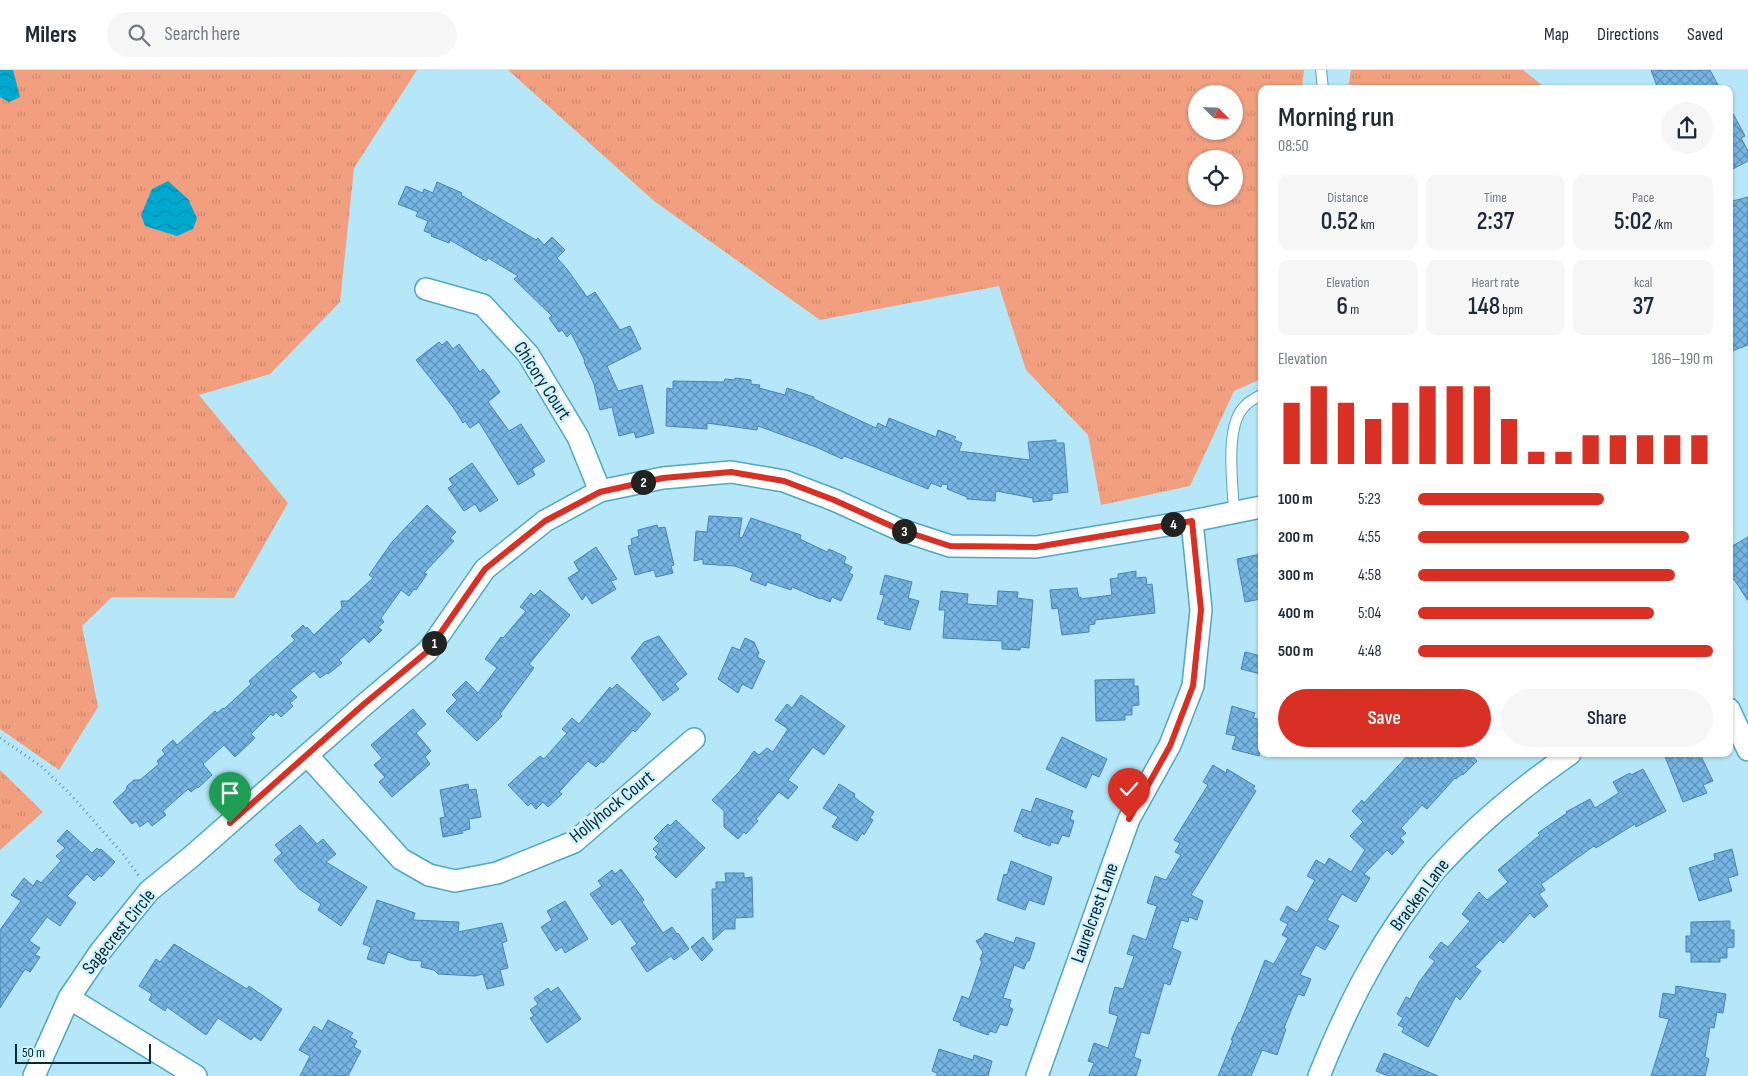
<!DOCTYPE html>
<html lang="en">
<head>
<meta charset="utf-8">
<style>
  body { margin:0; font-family:"Sofia Sans Condensed",sans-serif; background:#f6f6f7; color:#1f2937; height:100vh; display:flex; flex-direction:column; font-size:19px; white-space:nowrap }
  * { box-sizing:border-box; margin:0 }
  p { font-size:16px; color:#747a83 }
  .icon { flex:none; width:28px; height:28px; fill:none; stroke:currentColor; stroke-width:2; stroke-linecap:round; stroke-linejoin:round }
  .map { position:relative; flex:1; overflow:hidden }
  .side { position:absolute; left:1258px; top:15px; width:475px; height:672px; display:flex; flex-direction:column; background:#fff; border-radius:10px; box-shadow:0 1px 4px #0004 }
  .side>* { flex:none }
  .needle { width:32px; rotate:114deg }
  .controls { position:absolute; left:1188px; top:15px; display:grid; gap:10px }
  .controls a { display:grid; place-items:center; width:55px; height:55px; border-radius:50%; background:#fff; box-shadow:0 1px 4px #0004; font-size:25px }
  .scale { position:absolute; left:15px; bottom:12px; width:136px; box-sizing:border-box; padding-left:5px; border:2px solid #052d39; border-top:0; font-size:14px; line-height:18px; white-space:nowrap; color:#052d39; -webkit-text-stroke:4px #d1f1fd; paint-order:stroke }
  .pin { position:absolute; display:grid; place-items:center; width:42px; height:42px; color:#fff; margin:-51px -21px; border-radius:50% 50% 50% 0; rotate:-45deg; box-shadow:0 0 5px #0007 }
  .pin .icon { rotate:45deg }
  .km { position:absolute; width:25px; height:25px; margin:-12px; border-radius:50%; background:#222; color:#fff; font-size:14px; line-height:25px; text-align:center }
  .round { display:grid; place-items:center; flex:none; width:52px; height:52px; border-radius:26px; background:#f6f6f7 }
  .head { display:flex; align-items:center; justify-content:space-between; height:85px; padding:0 20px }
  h1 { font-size:28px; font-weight:600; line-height:38px }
  .metrics { display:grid; grid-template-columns:repeat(3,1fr); gap:8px; height:85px; padding:5px 20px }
  .metrics div { display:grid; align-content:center; border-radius:10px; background:#f6f6f7; text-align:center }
  .metrics b { font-size:25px; font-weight:600 }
  .metrics small { font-size:14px; font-weight:400 }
  .metrics p { font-size:14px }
  .chart { height:140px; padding:10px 20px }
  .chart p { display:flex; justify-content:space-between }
  .chart svg { width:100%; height:90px; margin-top:5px; stroke:#d93025; stroke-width:6 }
  .cta { display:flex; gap:10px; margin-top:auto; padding:10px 20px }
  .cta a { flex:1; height:58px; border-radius:30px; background:#d93025; color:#fff; font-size:20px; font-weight:600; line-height:58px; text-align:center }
  .cta a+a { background:#f6f6f7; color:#1f2937 }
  ul { padding:0 20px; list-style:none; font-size:16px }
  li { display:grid; grid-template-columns:80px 60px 1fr; align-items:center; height:38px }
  li i { height:12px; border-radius:6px; background:#d93025 }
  header { display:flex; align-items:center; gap:30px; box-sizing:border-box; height:70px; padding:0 25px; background:#fff; border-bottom:1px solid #e0e1e3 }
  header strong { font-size:24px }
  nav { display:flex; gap:28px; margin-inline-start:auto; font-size:18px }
  .search { width:350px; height:45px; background:#f6f6f7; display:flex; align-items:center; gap:12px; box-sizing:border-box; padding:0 18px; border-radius:28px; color:#747a83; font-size:19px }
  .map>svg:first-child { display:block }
</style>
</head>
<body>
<header>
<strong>Milers</strong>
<div class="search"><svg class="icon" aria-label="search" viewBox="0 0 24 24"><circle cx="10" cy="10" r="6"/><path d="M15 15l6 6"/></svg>Search here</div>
<nav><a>Map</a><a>Directions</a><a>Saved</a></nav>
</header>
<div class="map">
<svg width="1748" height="1006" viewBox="0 0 1748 1006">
  <defs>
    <pattern id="grass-tufts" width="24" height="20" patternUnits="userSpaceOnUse" patternTransform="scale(1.25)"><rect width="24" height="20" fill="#f19f7e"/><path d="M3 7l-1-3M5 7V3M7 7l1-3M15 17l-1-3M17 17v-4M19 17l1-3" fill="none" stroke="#cd896e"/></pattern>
    <pattern id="water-waves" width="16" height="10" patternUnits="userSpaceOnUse" patternTransform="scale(1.25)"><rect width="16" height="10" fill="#00a9d0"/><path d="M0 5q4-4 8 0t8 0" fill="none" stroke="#008aaa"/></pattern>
    <pattern id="building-cross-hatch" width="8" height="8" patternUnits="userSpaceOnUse" patternTransform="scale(1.25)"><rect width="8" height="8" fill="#75b4e3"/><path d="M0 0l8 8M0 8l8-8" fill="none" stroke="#5e93b9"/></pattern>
  </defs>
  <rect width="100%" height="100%" fill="#b6e7f9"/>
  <path fill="url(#grass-tufts)" fill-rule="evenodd" d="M0,0h417l-63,98 -14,134 -70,72 -71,21 89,108 -54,95 -122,-1 -30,29 16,81 -39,63 -59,-41z
    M508,0h796l-2,19h-41v290l-27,12 -44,95 -89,19 -13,-70 -62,-65 -27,-84 -179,34 -166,-119zM1196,24h38v37h-38zM1196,89h38v37h-38z
    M1351,0h172l24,19h-199z
    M0,700l43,42 -43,38z"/>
  <path fill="url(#water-waves)" d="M0,0h13l7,27 -11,5 -9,-5z
    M168,111l20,18 9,19 -4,11 -16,7 -32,-10 -4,-11 11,-26z"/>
  <path fill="url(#building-cross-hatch)" stroke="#4785b2" d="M1651,0h59l10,19h-62z
    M1729,36l16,30 -4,2 7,13v10l-19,10z
    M437,112l25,11 -1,2 75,45 2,-2 6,7 8,-8 13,13 -8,8 10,11 20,28 8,-5 25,38 10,-4 11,23 -34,17 11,25 24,-6 12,48 -18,5 -2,-6 -15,4 -7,-29 -12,3 -6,-26 -10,-22 1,-1 -14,-28 -4,4 -5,-7 -3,2 -10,-14 3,-2 -38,-37 4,-3 -30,-18 -2,3 -36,-21 -1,3 -18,-7 1,-2 -8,-3 4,-10 -12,-5 2,-4 -20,-8 8,-18 17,7 1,-4 9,4z
    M1748,127v148l-19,7v-150z
    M447,271l6,8 6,-5 21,28 3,-3 5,6 12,17 -12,10 21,29 12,-7 24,37 -13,8 3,6 -17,10 -39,-63 -9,6 -5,-7 -2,2 -10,-16 -37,-47 23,-18 3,3z
    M735,308l16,2v4l9,1 -1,3 26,7 2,-7 27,9v2l62,29 2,-5 8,4 3,-9 47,19 2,-7 18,7 -2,3 8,3 -3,8 71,9 -2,-18 28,-2v3h8l4,49 -16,2v6l-19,2v-4l-37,-7 -1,10 -28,-2v-2l-20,-8 1,-4 -6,-1 -1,3 -10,-4 -3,6 -84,-33 -2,3 -26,-12 -58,-21 -1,4 -50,-7v6l-41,-3 1,-38 6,1v-8l51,1 1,-3 10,1z
    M472,393l26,37 -18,12 -5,-8 -11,7 -16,-23 5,-3 -4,-6z
    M427,435l29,27 -6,6 4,3 -30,32 3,1 -11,16 -2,-1 -5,7 -8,-6 -20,28 3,4 -6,5 4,3 -13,13 -5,-6 -25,23 3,3 -14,11 -1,-1 -7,5 -6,-7 -24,19 7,7 -7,6 3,3 -12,11 -5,-5 -3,4 -2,-2 -20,20 4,4 -20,19 -11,-12 -21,19 9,11 -14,13 -1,-1 -6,5 -3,-3 -25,22 3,4 -14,11 -4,-5 -8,6 -4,-6 -4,3 -19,-22 13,-12 1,-4 7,-6h6l19,-16 -2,-3 8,-7 -3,-4 11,-10 4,5 38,-34 2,2 6,-5 1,1 27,-25 -2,-3 46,-41 -4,-4 12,-11 3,4 1,-2 7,8 28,-27 -1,-7h7l25,-23 -4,-3 23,-33z
    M709,446l33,2 -3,19 3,1 9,-20 50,17 -1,4 27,13 2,-3 17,8 -2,6 8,4 -3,6 4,2 -12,26 -9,-4 -2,5 -9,-4 -1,1 -28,-12 -1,3 -24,-8 -1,4 -16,-6 3,-7 -18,-7 -32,-2v-5l-9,2 2,-30 11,1z
    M657,455l1,3 7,-1 9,38 -3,1 2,7 -17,4 -2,-7 -19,5 -7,-29 4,-1 -1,-6 8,-3 -1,-6z
    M1748,467v64l-14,-22 -5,4v-35z
    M596,477l21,32 -6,2 5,8 -24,15 -6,-9 -4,5 -14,-22 11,-7 -5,-9z
    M1261,484v45l-16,3 -8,-43z
    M1136,501v7l10,-1 1,8 5,-1 3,29 -60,7v4l-6,1v7l-27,3 -4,-27 -6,1 -2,-19 27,-2 2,10 2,-1v2l31,-4 -2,-16 8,-1v-4z
    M885,505l27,7 -4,16 11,3 -9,29 -26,-6 1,-3 -8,-2 7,-24 -4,-1z
    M540,520l30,25 -41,49 5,4 -34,46 2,2 -25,25 -31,-30 11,-11 -5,-5 14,-14 12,12 19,-25 -12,-9 16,-22 2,1 23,-27 -6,-4 11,-14 3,3z
    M941,521l27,3 -1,10 30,2 1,-15 20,1 -1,6 16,2 -4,48 -8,-1 -1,3 -18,-1v-8l-59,-3 2,-28h-6z
    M659,566l28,38 -12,10 4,5 -16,12 -32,-43 13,-16z
    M745,568l9,4 5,11 -2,4 8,4 -13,28 -10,-5 -4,9 -20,-14 14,-32 8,3z
    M1245,582l16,4v18l-20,-5z
    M1134,609v7h4l1,19 -7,1v9h-7v5l-29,1 -1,-41z
    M617,614l34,30 -16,18 -2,-2 -30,33 -1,-2 -6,6 -8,-6 -29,31 3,2 -14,13 -5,-5 -7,7 -5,-6 -3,3 -20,-21 32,-29 4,3 23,-26 -5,-4 10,-11 7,6 31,-37 2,2z
    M801,625l44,31 -21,29 -11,-8 -25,33 10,7 -10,12 -9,-7 -23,27 2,2 -12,13 -2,-2 -6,7 -14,-12v-16l-12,-11 27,-28 15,-21 5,4 8,-7 6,4 15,-23 -13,-9 12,-16 5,4z
    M1232,636l23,7 -2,5 8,2v28l-2,8 -27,-7 4,-13 -10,-2z
    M413,639l13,15 -10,9 15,18 -6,6 5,7 -38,33 -13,-15 6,-5 -11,-12 8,-7 -11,-13z
    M1062,667l45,22 -8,18 -7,-3 -6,14 -40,-19z
    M1409,684h61l7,7 -14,14 -1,-1 -6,5 -1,-1 -28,31 -5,-4 -21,23 5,5 -6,5 4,4 -12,13 -5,-5 -23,24 6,4 -14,24 -14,-8 -15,26 12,6 -14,24 -9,-5 -16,30 11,4 -7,17 -6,-2 -14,34 2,1 -9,26 -15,-5 -11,26h-33l15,-36h-2l8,-18 1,1 25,-63 9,4 14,-26 -6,-3 6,-11 -8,-4 7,-14 10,6 18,-32 -8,-4 9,-16 9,5 4,-7 22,14 14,-22 -15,-14 13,-14 -11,-11 10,-11 2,3z
    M1664,684h36l13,27 -10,4 4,8 -24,9z
    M1213,695l13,8 1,-4 28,17 -2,3 3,2 -65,104 12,6 -6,19 -8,-3 -1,5 -7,-2 -9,28 9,4 -11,33 -6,-2 -15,51 -8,-2 -7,25 7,3 -5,16h-47l5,-13 -6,-2 6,-18 14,5 10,-32 -9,-3 1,-8 5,-18 8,2 11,-33 -7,-2 6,-19 13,5 11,-34 -10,-3 8,-27 11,4 15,-25 -6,-3 5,-9 -6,-3 34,-55 -5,-3z
    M1643,699l23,42 -30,16 -1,-3 -39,24 -2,-2 -53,38 4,6 -6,4 9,12 -14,12 -4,-5 -27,30 -3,-3 -25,27 6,4 -21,29 -4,-4 -28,51 -26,-15 2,-4 -6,-3 5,-7 -6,-4 9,-17 4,2 9,-17 16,-21 -6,-4 12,-15 7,5 22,-26 -8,-7 17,-22 8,8 21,-18 -10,-12 42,-35 -2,-2 29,-20 -1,-1 24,-13 5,9 24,-15 -6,-11 17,-9 1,2z
    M468,714l1,6 7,-1 5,28 -12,2 1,10 -8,2 1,2 -20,4 -3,-19 5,-1 -5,-27z
    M839,714l16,10 -1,3 20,15 -4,6 3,2 -9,15 -2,-2 -5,8 -25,-14 6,-10 -15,-9z
    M1036,728l37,13 -3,8 4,2 -5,16 -7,-2 -4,9 -7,-2 -1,4 -28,-10 1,-1 -9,-4 8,-22 9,3z
    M676,750l29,28 -29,30 -21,-21 3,-3 -5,-5 6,-6 -5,-5 14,-14 2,2z
    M300,755l17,19 6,-5 13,15 -10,8 41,25 -26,39 -23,-16 3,-6 -22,-15 -25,-29 8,-7 -7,-8z
    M67,760l25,23 5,-5 2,2 2,-1 14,13 -14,15 -1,-2 -6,6 -7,-7 -20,22 9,7 -16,23 -13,-9 -18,24 11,7 -5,7 5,2 -10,15 -5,-3 -25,39v-78l21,-29 -10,-6 13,-17 9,8 4,-6 4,3 20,-22 -5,-5 9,-8 -8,-7z
    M1732,779l6,26 -10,3 4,13 -33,10 -10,-33 26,-8 -1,-6z
    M1011,791l41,16 -8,28 -15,-5 -4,10 -28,-10 7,-26 3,1z
    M621,799l23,31 -2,2 21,31 9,-6 5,7 1,-1 11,16 -15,11 -3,-4 -24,16 -16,-24 6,-4 -17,-25 -8,6 -22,-31 12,-8 -4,-5 14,-11 3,4z
    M725,803h19v5l8,-1 1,40 -18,1v11h-10l-12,11 -1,-51h4v-7h10z
    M377,830l38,13 -2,7 46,2 -1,10 44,-9 5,18 -5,2 6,25 -8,2 4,15 -17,4 -4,-15 -8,2 -37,-2 -4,-4 -13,-3 1,-6 -13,-1 -21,-8 -4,12 -17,-5 4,-12 -8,-3z
    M565,831l23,38 -23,14 -3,-6 -6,4 -15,-24 11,-7 -5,-9z
    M1730,851v9h4v17l-7,1v10h-7v4h-29v-10h-5v-16h5v-14z
    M985,863l29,10 2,-6 19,6 -6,18h-2l-3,8 -10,-4 -11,33 8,2 -2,7 4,2 -6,17 -7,-2 -4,9 -6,-2 -2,4 -28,-10 1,-2 -8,-3 9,-24 7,3 13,-38 -2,-1 3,-8 -7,-11 7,-4z
    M703,867l10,13 -11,11 -11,-14z
    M174,874l73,45 2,-3 33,23 -21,32 -7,-5 -3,4 -33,-22 -12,17 -39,-28 -2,4 -16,-11 3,-6 -13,-8 17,-27 4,3z
    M1676,916l50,8 -3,19 -6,-1 -3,16 -4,-1 -5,30 4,2 -4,17h-54l18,-57 -10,-2 4,-24 12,2z
    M558,917l23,32 -34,24 -17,-25 4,-2 -4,-6 8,-6 -4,-6 14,-10 3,4z
    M328,950l25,13 -3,4 7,4 -3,6 7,4 -13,25h-48l10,-20 -11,-6 15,-24 8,5z
    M939,979l34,11 1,-5 18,6 -4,15h-51v-3l-5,-2z
    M1384,983l54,23h-50l-12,-5z"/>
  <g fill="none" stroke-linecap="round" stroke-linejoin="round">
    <defs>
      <path id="service" d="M1321,0l2,19
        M1234,442c-1,-27 -10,-87 11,-106 4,-5 11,-8 16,-11"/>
      <path id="minor" d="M426,219l57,16 45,49 50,83 22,54
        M1729,639l19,41
        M307,685l94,104 28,16 26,6 42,-8 77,-31 120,-103
        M69,928l127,78
        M34,1006l35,-78 31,-46 49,-61 42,-34 173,-152 64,-54 57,-82 60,-48 55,-30 63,-13 68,-6 53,9 50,19 64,29 52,17 86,1 156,-26 69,-14
        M1037,1006l92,-257 41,-74 23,-59 8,-76 -9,-89
        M1319,1006c26,-64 54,-122 96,-178 8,-11 15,-23 25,-33 38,-42 84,-79 130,-111"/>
    </defs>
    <use href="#service" stroke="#4ea7c3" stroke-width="12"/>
    <use href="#minor" stroke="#4ea7c3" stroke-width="24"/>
    <path stroke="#6996a5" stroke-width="3" stroke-dasharray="1 4" stroke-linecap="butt" d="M0,668l41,28 30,29 52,59 16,22"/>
    <use href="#service" stroke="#fff" stroke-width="10"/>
    <use href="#minor" stroke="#fff" stroke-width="21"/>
  </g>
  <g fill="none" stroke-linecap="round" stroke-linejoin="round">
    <defs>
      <path id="route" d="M230,753l134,-119 64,-53 57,-82 60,-48 55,-29 63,-14 68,-6 53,9 50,19 64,29 52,17 86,1 156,-26 9,89 -8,76 -23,60 -41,73"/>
    </defs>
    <use href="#route" stroke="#fff" stroke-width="10"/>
    <use href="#route" stroke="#d93025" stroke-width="6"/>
  </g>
  <g text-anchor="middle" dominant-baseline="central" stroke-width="5" stroke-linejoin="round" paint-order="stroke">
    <g font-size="19" fill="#052d39" stroke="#d1f1fd">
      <text transform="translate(542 311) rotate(57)">Chicory Court</text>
      <text transform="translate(612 737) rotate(-39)">Hollyhock Court</text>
      <text transform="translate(1420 825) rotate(-53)">Bracken Lane</text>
      <text transform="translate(1095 843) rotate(-70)">Laurelcrest Lane</text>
      <text transform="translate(119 862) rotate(-51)">Sagecrest Circle</text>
    </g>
  </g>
</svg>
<div class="controls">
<a><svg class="needle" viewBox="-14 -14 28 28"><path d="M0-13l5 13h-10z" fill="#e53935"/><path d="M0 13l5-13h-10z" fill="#747a83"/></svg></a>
<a><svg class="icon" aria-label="locate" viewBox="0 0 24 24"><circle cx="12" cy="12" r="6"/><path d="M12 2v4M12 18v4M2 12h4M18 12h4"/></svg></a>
</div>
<div class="scale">50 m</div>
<div class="pin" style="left:230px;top:753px;background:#1e9e55"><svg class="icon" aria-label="arrive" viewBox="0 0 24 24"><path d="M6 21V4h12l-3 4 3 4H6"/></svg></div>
<div class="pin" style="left:1129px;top:749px;background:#d93025"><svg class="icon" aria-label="check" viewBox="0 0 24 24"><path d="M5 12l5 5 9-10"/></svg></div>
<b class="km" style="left:434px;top:573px">1</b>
<b class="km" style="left:643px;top:412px">2</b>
<b class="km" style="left:904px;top:461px">3</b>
<b class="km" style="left:1173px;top:454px">4</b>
<section class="side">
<div class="head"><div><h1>Morning run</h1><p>08:50</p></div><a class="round"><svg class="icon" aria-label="share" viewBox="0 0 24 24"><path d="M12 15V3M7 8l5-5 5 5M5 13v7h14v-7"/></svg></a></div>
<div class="metrics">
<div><p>Distance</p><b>0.52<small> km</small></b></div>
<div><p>Time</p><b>2:37</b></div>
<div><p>Pace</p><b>5:02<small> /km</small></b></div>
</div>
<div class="metrics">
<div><p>Elevation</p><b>6<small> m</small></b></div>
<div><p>Heart rate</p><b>148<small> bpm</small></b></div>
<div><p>kcal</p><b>37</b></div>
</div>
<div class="chart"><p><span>Elevation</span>186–190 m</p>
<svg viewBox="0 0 160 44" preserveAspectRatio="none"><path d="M5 44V14M15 44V6M25 44V14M35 44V22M45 44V14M55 44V6M65 44V6M75 44V6M85 44V22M95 44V38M105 44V38M115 44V30M125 44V30M135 44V30M145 44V30M155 44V30"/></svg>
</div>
<ul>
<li><b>100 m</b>5:23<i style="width:63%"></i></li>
<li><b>200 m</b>4:55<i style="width:92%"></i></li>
<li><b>300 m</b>4:58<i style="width:87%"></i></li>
<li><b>400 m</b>5:04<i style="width:80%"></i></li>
<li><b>500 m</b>4:48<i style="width:100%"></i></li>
</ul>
<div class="cta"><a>Save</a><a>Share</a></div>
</section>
</div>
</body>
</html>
